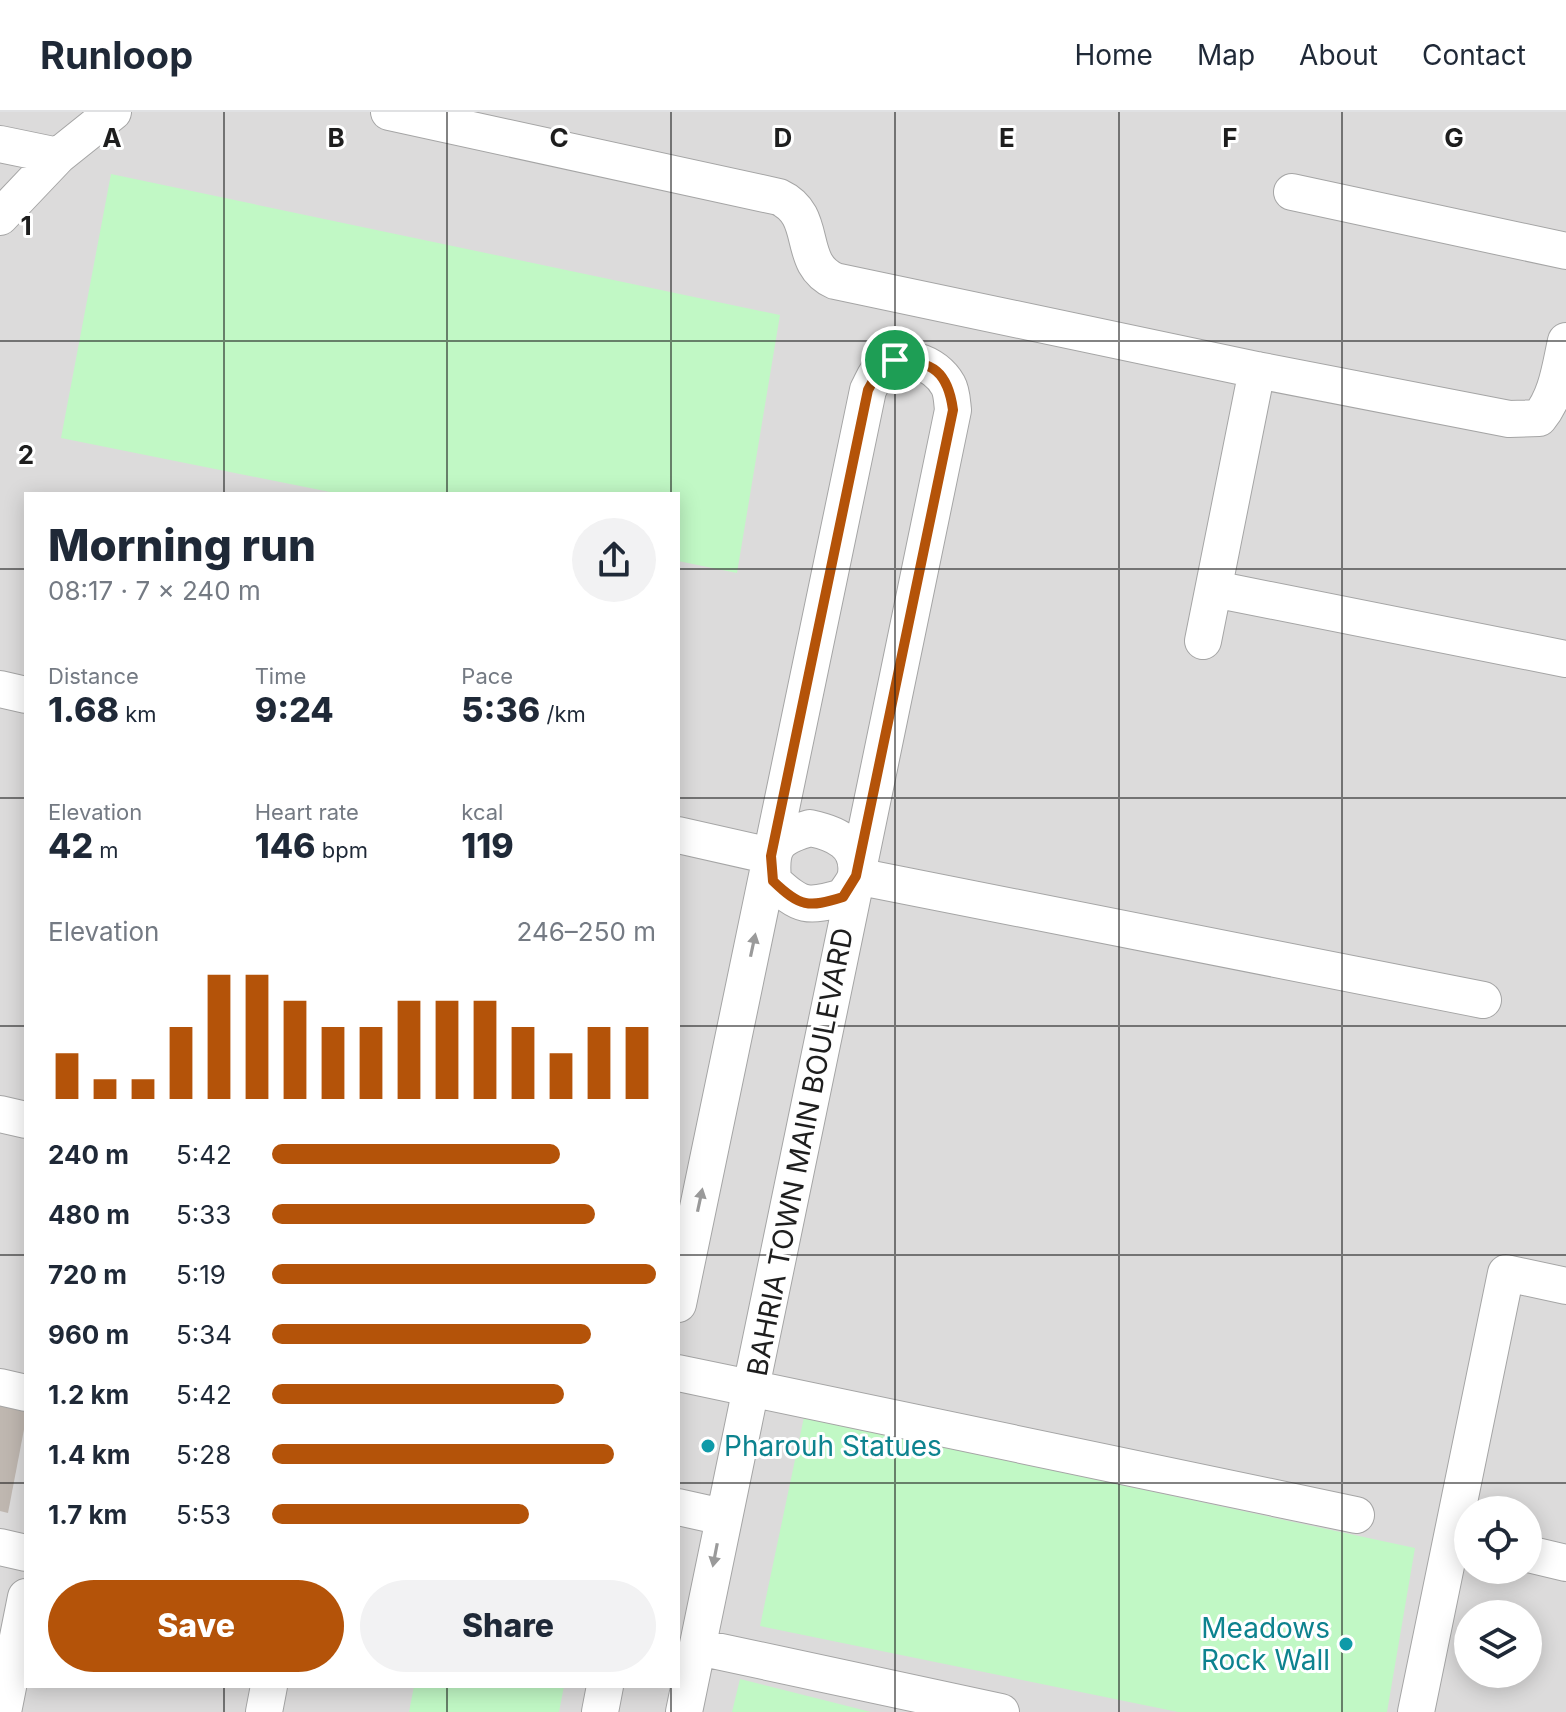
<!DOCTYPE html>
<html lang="en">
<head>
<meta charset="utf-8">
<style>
  body { margin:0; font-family:Inter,sans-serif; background:#f2f2f3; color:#1f2937; height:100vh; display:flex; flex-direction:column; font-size:30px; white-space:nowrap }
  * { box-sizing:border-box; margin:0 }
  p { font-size:26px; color:#747a83 }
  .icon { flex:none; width:44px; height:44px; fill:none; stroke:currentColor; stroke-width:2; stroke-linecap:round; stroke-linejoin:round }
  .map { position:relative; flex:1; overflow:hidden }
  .sheet { position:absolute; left:24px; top:380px; width:656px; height:1196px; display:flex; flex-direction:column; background:#fff; border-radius:0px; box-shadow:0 4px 20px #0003 }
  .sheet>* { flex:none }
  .fabs { position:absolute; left:1454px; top:1384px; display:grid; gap:16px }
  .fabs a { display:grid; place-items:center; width:88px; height:88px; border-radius:50%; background:#fff; box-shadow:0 4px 20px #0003; font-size:40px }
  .pin { position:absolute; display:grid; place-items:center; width:68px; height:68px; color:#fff; margin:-34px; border:4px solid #fff; border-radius:50%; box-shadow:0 2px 8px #0007 }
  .round { display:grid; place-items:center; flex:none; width:84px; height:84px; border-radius:42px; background:#f2f2f3 }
  .headline { display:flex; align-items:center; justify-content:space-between; height:136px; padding:0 24px }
  h1 { font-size:44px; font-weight:800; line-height:60px }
  .figures { display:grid; grid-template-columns:repeat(3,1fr); gap:12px; height:136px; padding:8px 24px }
  .figures div { display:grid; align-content:center }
  .figures b { font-size:34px; font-weight:800 }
  .figures small { font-size:22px; font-weight:400 }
  .figures p { font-size:22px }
  .chart { height:224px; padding:16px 24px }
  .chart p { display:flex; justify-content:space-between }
  .chart svg { width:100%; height:144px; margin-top:8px; stroke:#b45309; stroke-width:6 }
  .button { display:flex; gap:16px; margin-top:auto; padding:16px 24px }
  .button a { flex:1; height:92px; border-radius:48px; background:#b45309; color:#fff; font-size:32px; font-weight:800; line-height:92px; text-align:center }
  .button a+a { background:#f2f2f3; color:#1f2937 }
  ul { padding:0 24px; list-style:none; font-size:26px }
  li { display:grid; grid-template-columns:128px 96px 1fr; align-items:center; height:60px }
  li i { height:20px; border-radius:10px; background:#b45309 }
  header { display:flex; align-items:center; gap:48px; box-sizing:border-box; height:112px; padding:0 40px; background:#fff; border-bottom:2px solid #e0e1e3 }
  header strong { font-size:38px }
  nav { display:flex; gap:44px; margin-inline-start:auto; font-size:28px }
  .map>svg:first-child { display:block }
</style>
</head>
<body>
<header>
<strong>Runloop</strong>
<nav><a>Home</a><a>Map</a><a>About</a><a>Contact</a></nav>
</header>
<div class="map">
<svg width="1566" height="1600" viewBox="0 0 1566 1600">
  <rect width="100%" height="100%" fill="#efebe4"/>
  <path fill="#dcdbdb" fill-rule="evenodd" d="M0,0h1566v1600h-1566zM26,382h652v1192h-652zM1468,1398h60v60h-60zM1468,1502h60v60h-60z"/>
  <path fill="#c1f8c5" d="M111,62l669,141 -43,258 -59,-12v-67h-338l-279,-56z
    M804,1305l611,131 -28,164h-209l-418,-86z
    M740,1567l131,33h-139z
    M414,1574h150l-5,26h-150z"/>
  <path fill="#bfb7b0" d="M0,1286l26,5v16l-18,94 -8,-2z"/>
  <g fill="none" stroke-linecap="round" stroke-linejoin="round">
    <defs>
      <path id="minor" d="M389,0l390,85c41,19 16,66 56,84l422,89 252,49 30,-1c18,-22 21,-50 27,-77
        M0,32l58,12
        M1292,80l274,59
        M0,105l58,-61 55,-44
        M1214,477l352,70
        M1203,529l54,-271
        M0,577l26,6
        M810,716c24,5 50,15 46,46 -1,8 -9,17 -13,23 -35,11 -43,10 -70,-16 -3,-35 3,-43 37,-53z
        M678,723l93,21
        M856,764l627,124
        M0,1002l26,6
        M678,1192l190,-914c4,-7 7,-17 13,-22 22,-17 54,-6 67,17 4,7 4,17 5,25l-269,1302
        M678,1261l678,142
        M0,1275l26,6
        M678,1395l45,10
        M0,1435l26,6
        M1528,1442l38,9
        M698,1535l303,65
        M3,1600l23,-115
        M264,1600l5,-26
        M600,1600l5,-26
        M1416,1600l90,-439 60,13"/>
    </defs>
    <use href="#minor" stroke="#a5a5a5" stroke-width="38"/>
    <use href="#minor" stroke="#fff" stroke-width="36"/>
  </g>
  <defs><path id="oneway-solid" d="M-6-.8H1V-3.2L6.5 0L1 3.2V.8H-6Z" transform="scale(2)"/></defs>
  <g fill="#9a9a9a">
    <use href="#oneway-solid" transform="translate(753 833) rotate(-78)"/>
    <use href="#oneway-solid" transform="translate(700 1088) rotate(-78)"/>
    <use href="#oneway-solid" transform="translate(715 1443) rotate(101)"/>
  </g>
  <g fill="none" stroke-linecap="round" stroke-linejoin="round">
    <defs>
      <path id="route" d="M895,248c38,1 53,12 58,50l-97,466 -13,21c-35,11 -43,10 -70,-16l-2,-25 97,-466 11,-20z"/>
    </defs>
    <use href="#route" stroke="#fff" stroke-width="16"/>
    <use href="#route" stroke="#b45309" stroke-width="10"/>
  </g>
  <path fill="none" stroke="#1e1e1e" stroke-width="2" stroke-opacity="0.55" d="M224,0v382M447,0v382M671,0v382M895,0v1600M1119,0v1600M1342,0v1600M0,229h1566M0,457h26M678,457h888M0,686h26M678,686h888M0,914h26M678,914h888M0,1143h26M678,1143h888M0,1371h26M678,1371h888M224,1574v26M447,1574v26M671,1574v26"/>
  <g fill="#0f9aa8" stroke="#fff" stroke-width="3">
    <circle cx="708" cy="1334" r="8"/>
    <circle cx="1346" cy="1532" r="8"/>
  </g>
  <g text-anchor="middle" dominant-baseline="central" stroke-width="6" stroke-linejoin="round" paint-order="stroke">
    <g font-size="28" fill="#1e1e1e" stroke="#fff">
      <text transform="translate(800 1040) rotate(-79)">BAHRIA TOWN MAIN BOULEVARD</text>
    </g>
    <g font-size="28" fill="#0d838f" stroke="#fff" text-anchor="start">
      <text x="724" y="1334">Pharouh Statues</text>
      <text x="1330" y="1516" text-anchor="end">Meadows<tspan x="1330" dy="32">Rock Wall</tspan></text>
    </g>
  </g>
  <g font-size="26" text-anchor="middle" font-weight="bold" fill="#1e1e1e" stroke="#fff" stroke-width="6" stroke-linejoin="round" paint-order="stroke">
    <text x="112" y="35">A</text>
    <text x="336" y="35">B</text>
    <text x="559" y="35">C</text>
    <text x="783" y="35">D</text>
    <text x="1007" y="35">E</text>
    <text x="1230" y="35">F</text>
    <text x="1454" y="35">G</text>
    <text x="26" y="123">1</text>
    <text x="26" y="352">2</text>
  </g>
</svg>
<div class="fabs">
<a><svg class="icon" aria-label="locate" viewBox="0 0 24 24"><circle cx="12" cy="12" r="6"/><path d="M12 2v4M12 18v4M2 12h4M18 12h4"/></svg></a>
<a><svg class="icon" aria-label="layers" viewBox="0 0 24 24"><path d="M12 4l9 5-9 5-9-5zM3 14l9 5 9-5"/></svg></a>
</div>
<div class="pin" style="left:895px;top:248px;background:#1e9e55"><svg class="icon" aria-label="arrive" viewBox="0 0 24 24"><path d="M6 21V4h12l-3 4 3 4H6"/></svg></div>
<section class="sheet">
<div class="headline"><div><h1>Morning run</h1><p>08:17 · 7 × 240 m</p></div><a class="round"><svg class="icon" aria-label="share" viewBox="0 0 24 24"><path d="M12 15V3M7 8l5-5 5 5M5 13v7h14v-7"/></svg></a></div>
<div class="figures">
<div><p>Distance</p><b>1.68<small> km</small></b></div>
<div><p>Time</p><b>9:24</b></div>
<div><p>Pace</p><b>5:36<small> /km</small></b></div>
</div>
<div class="figures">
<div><p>Elevation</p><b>42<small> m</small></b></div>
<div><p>Heart rate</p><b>146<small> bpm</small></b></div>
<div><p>kcal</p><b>119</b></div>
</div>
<div class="chart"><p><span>Elevation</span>246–250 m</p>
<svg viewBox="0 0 160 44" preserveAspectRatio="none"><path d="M5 44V30M15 44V38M25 44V38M35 44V22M45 44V6M55 44V6M65 44V14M75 44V22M85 44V22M95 44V14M105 44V14M115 44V14M125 44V22M135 44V30M145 44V22M155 44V22"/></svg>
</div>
<ul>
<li><b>240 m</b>5:42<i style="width:75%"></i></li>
<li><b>480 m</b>5:33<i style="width:84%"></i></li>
<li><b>720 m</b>5:19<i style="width:100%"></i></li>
<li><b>960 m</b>5:34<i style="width:83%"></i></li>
<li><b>1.2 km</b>5:42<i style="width:76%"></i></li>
<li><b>1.4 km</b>5:28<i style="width:89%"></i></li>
<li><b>1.7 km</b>5:53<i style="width:67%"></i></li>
</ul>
<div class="button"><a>Save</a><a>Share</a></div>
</section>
</div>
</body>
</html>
